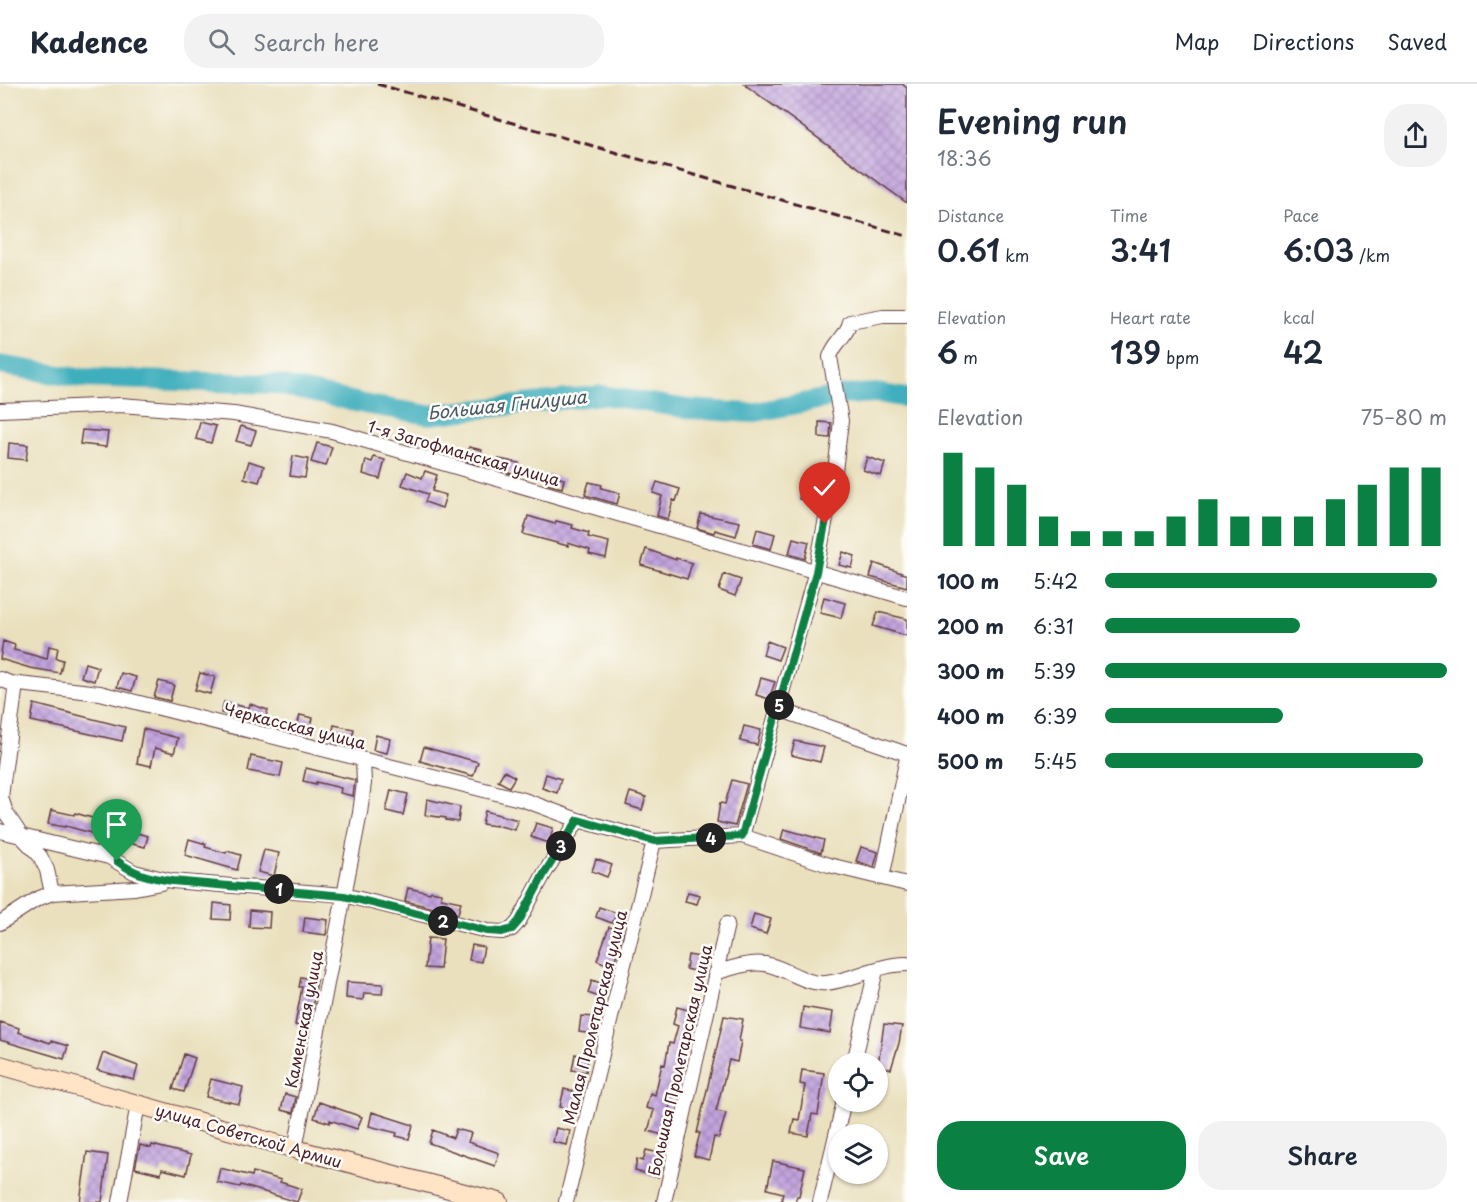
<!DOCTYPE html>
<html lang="en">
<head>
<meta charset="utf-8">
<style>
  body { margin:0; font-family:"Playpen Sans",sans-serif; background:#f2f2f3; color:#1f2937; height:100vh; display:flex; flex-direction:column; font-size:22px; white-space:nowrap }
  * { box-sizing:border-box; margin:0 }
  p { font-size:20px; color:#747a83 }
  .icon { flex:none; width:33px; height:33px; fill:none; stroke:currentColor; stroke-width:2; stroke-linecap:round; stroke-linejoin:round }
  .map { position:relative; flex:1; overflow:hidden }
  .panel { display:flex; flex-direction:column; background:#fff; width:570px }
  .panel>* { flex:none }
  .controls { position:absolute; left:828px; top:968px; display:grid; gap:12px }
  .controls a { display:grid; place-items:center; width:60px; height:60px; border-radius:50%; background:#fff; box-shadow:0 2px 4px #0004; font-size:30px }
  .pin { position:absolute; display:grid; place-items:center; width:51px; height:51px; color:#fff; margin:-62px -26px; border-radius:50% 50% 50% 0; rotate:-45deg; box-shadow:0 0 6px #0007 }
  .pin .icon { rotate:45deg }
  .km { position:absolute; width:30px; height:30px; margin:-15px; border-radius:50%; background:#222; color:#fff; font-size:16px; line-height:30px; text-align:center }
  .round { display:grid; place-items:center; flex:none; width:63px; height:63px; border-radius:24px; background:#f2f2f3 }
  .overview { display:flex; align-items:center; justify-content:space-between; height:102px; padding:0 30px }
  h1 { font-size:33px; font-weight:600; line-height:45px }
  .metrics { display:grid; grid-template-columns:repeat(3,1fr); gap:9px; height:102px; padding:6px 30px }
  .metrics div { display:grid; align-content:center }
  .metrics b { font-size:30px; font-weight:600 }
  .metrics small { font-size:16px; font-weight:400 }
  .metrics p { font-size:16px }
  .chart { height:168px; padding:12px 30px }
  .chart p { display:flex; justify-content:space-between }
  .chart svg { width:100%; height:108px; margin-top:6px; stroke:#0b8043; stroke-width:6 }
  .primary-button { display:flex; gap:12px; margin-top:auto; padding:12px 30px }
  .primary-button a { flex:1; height:69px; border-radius:24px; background:#0b8043; color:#fff; font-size:24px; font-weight:600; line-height:69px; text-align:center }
  .primary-button a+a { background:#f2f2f3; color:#1f2937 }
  ul { padding:0 30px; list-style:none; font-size:20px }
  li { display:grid; grid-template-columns:96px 72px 1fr; align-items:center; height:45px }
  li i { height:15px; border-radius:8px; background:#0b8043 }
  header { display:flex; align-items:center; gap:36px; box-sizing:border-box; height:84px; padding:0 30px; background:#fff; border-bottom:2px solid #e0e1e3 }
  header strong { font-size:28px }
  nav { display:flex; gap:33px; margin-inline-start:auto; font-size:21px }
  .search { width:420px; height:54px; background:#f2f2f3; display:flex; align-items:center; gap:15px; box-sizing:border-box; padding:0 21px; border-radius:24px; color:#747a83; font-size:22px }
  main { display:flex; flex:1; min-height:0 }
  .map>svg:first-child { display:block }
</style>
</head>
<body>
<header>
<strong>Kadence</strong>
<div class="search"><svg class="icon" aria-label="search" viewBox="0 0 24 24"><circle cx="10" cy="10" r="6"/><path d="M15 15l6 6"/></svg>Search here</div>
<nav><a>Map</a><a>Directions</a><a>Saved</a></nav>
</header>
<main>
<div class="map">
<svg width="907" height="1118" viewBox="0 0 907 1118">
  <defs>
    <pattern id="building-cross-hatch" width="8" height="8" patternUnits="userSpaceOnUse" patternTransform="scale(1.5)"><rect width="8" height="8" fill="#c2a4de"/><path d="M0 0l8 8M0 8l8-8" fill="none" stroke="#a085b4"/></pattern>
  </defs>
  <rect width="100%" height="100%" fill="#fdfcf7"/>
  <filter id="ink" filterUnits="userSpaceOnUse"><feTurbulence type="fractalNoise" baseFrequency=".0167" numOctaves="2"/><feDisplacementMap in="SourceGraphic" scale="12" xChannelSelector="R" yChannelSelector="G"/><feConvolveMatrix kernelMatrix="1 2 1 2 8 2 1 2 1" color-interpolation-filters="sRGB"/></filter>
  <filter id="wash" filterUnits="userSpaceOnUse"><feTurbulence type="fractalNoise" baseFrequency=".008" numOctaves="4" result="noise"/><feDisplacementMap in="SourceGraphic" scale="24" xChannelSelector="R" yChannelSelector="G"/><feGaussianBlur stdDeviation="1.35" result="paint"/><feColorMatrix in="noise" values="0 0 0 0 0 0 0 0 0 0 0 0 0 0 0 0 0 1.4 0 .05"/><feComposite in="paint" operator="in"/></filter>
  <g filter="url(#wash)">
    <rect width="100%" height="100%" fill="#eae0bd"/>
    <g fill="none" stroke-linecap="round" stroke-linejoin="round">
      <path stroke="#40afbd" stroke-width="20" d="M0,281l78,13 196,6 95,21 60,10 173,-20 86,14 63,4 92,-18 34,-2 30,5"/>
    </g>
    <g id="blocks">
      <path fill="url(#building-cross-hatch)" d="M744,0h158l5,4v115z
        M200,338l16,4 -5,17 -15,-4z
        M819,338l12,1 -1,15 -11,-1z
        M241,342l15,5 -5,14 -15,-4z
        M82,346l26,2 -2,15 -26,-3z
        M9,359l19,2 -2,15 -18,-2z
        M317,359l15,4 -6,19 -15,-4z
        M469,363l13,3 -4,14 -12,-3z
        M293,372l15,3 -3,19 -15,-2z
        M374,373l11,3 -5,19 -17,-5 3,-14 6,2z
        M867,373l18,6 -4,13 -18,-6z
        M499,375l20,4 -3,12 -19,-5z
        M249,377l15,5 -5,16 -15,-4z
        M425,387l12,4 -5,16 14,4 -4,13 -17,-6 3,-8 -26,-9 5,-13 15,6z
        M548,391l16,4 -2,9 -16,-4z
        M804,397l18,4 -4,19 -19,-5z
        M589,398l13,3 -1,3 19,5 -3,11 -32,-9z
        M657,398l23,7 -4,12 -3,-1 -5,19 -11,-3 5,-20 -9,-3z
        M701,430l39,8 -4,14 -21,-6 -1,3 -17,-5z
        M528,432l27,8 1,-3 17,4 -1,3 17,5 -1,4 21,5 -3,16 -17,-4 1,-4 -22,-7v3l-45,-12z
        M757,445l18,5 -4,15 -18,-5z
        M793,454l16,4 -4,17 -16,-5z
        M646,465l30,11v-2l16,5 -5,16 -46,-14z
        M843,468l12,4 -3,12 -13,-3z
        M874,479l33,12v12l-37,-10z
        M724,490l17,6 -6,16 -16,-6z
        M824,513l21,6 -4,15 -21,-5z
        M878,528l29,7v17l-34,-10z
        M3,557l12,4 -1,5 33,9 2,-13 9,2 -2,10 7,2 -3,13 -30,-5 -30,-9z
        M767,557l16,6 -5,13 -15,-5z
        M85,579l13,4 -4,14 -13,-4z
        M121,589l15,4 -4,14 -15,-4z
        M200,589l15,4 -5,17 -15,-4z
        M761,594l14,4 -6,17 -13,-4z
        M159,597l15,4 -4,16 -16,-4z
        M224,618l25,6 1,-4 18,6 -5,14 -28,-10v3l-14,-4z
        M34,620l91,23 -3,14 -91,-20z
        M300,631l13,3 -4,16 -13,-4z
        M334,641l20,4 -3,15 -20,-5z
        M744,642l17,4 -4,15 -17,-4z
        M143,645l35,9 -4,15 -19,-5 -4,18 -14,-3z
        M376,651l14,4 -3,14 -14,-3z
        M795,657l29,6 -4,15 -29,-7z
        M424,663l54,15 -5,14 -53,-15z
        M251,672l32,7 -3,14 -32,-6z
        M306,684l49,12 -2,16 -13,-3 1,-5 -25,-6v2l-13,-3z
        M504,687l11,6 -6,10 -11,-6z
        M546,690l15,5 -4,14 -15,-5z
        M732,696l15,4 -12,42 -18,-4 3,-19 5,1z
        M391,706l17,4 -5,21 -17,-4z
        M630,708l16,5 -4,13 -16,-5z
        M427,715l33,8 -2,15 -12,-2v-2l-21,-3z
        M51,726l23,5 1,-2 31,9 1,-5 13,3 -2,8 30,8 -3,11 -17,-4 1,-3 -33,-9 -1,3 -29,-8 -1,1 -17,-3z
        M485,727l33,9 -3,10 -19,-5v1l-14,-2z
        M536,739l17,5 -4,15 -18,-6z
        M784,745l40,11 -3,13 -40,-14z
        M189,755l17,5 -1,3 21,6 1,-2 14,4 -4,15 -52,-15z
        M861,763l17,5 -4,15 -18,-6z
        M264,766l15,3 -5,23 -16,-4z
        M596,775l16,6 -5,12 -15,-6z
        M408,804l22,5 1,-2 10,2v5l20,4 -3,12 -53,-13z
        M688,808l12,3 -3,9 -12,-3z
        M214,819l17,2 -1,15 -17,-1z
        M599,823l18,6 -5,10 -16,-6z
        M250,826l20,2 -1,16 -20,-1z
        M754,830l17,5 -5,15 -16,-5z
        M305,833l23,3 -2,15 -23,-3z
        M609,843l14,4 -10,36 -16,-7z
        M428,854l15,1 -3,30 -15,-1z
        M472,861l12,2 -3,15 -12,-2z
        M688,871l17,3 -3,15 -16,-4z
        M301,893l16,3 -8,49 -14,-4 7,-38h-3z
        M592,896l14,5 -5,13 -13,-5z
        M347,898l36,2 -1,10 -18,-1 -1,7 -17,-2z
        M677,923l15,4 -29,124 -15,-4 6,-21 -8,-2 4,-15 5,2 7,-31 3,1 4,-22 4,1 5,-18 -5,-2z
        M803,923l30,5 -3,21 -30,-5z
        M581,932l14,1 -1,17 -15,-2z
        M724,932l19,3 -4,22h2l-4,21 -8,-2 -13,51 10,2 -7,25 -5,-1 -5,23 -15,-4 6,-23h-3z
        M0,938l19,6 -1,4 32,11 1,-2 17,5 -4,13 -64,-19z
        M884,940l18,2 -3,17 -8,26 -13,-4z
        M103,969l35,13 -4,14 -37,-10z
        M184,970l11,4 -11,34 -11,-3z
        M575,970l13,3 -2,15 -14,-2z
        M802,986l22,3 -6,42 -6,-1 -4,22 -17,-3 3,-14 5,1 6,-35 -5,-1z
        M211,995l32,8 -4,17 -33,-7z
        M564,1005l16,4 -4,17 -16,-3z
        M285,1010l11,3 -3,16 -12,-3z
        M319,1018l43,15 -5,12 -27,-9v3l-16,-5z
        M372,1028l41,13 -4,14 -13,-3 1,-3 -28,-7z
        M556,1044l14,3 -3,14 -14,-3z
        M456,1045l15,4 -3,9 31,11 -4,13 -66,-23 4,-13 20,8z
        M140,1061l11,3 1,-3 39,10 -5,20 -24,-6 -1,5 -26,-6z
        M646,1066l18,4 -6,23 -23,-6 2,-12 6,2z
        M87,1068l21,3 -6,47h-22z
        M773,1077l32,7 -6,28h-2l-2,6h-14l2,-9 -16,-4z
        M220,1084l32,8 1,-4 28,8 -1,2 22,7 -5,13 -56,-17 -1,2 -23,-5z"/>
    </g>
  </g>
  <g filter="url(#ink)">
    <use href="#blocks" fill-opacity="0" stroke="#623c41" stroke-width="1.5"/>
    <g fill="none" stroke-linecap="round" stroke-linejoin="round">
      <defs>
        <path id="minor" d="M0,326l121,-5 113,9 98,17 575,167
          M0,595l10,4 90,10 424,107 54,20 76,21 88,-5 87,29 78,19
          M16,600l-15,113 5,16 16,24 18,19 7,14 5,23
          M778,625l129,45
          M0,747l109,26 25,15 38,9 172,14 143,36 15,1 10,-3 7,-8 25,-47 34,-54
          M742,752l74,-265 19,-100 6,-50 -11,-64c4,-14 17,-21 20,-35l33,-6h24
          M882,794l25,-120
          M0,839l37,-24 15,-6 83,-5 26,-5
          M715,889c17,-5 32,-11 50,-9 20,3 40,21 61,19 27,-3 53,-19 81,-19
          M854,978l22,-92
          M295,1065l65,-336 4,-30 -1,-23
          M120,1118l18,-98
          M566,1118l88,-361
          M664,1118l63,-278
          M820,1118l24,-101"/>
        <path id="secondary" d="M0,981l295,84 204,53"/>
      </defs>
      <use href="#minor" stroke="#623c41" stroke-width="16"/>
      <use href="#secondary" stroke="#623c41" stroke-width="20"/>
      <use href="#minor" stroke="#fff" stroke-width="14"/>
      <use href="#secondary" stroke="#ffe4c6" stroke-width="18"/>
      <path stroke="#4a1f2b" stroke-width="3" stroke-dasharray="9 4.5" stroke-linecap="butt" d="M377,0l530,152"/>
    </g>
  </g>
  <g fill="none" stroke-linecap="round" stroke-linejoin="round" filter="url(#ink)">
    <defs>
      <path id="route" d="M117,777c17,13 34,17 55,20l172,15 143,35 15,1 10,-3 7,-8 25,-47 34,-54 76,21 88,-5 74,-264 9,-48"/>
    </defs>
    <use href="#route" stroke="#fff" stroke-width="12"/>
    <use href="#route" stroke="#0b8043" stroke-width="8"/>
  </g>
  <g text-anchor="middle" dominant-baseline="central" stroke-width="5" stroke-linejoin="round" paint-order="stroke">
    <g font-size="16" fill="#4a1f2b" stroke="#fdfcf7">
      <text transform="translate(464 368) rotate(16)">1-я Загофманская улица</text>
      <text transform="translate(295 641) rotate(14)">Черкасская улица</text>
      <text transform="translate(594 933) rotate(-76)">Малая Пролетарская улица</text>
      <text transform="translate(303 935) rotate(-79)">Каменская улица</text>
      <text transform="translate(679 976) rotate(-77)">Большая Пролетарская улица</text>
      <text transform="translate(249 1051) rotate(16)">улица Советской Армии</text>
    </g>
    <g font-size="18" font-style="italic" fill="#465965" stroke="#fdfcf7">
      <text transform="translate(507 320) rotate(-6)">Большая Гнилуша</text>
    </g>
  </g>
</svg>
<div class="controls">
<a><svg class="icon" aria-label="locate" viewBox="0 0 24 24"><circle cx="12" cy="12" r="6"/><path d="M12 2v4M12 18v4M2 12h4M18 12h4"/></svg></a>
<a><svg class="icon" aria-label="layers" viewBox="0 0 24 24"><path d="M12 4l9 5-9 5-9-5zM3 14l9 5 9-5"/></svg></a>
</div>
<div class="pin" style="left:117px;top:777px;background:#1e9e55"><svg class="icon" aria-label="arrive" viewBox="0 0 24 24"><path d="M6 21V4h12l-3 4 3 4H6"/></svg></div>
<div class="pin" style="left:825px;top:440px;background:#d93025"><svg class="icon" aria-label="check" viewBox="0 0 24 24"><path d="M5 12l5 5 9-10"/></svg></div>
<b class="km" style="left:279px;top:805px">1</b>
<b class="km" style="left:443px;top:837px">2</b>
<b class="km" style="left:561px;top:762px">3</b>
<b class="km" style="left:711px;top:754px">4</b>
<b class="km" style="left:779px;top:621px">5</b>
</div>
<section class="panel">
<div class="overview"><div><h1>Evening run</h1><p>18:36</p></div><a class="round"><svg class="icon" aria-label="share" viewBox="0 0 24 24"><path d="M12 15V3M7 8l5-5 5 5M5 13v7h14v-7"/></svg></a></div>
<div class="metrics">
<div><p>Distance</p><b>0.61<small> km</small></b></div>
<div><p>Time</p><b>3:41</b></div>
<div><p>Pace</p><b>6:03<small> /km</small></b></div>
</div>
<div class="metrics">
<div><p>Elevation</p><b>6<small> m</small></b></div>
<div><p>Heart rate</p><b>139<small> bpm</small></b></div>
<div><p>kcal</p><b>42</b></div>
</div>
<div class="chart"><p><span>Elevation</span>75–80 m</p>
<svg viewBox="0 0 160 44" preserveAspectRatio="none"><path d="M5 44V6M15 44V12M25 44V19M35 44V32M45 44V38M55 44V38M65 44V38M75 44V32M85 44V25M95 44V32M105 44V32M115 44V32M125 44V25M135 44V19M145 44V12M155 44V12"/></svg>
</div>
<ul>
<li><b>100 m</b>5:42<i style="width:97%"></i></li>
<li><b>200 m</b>6:31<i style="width:57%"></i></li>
<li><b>300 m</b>5:39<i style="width:100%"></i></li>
<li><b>400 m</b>6:39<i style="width:52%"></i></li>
<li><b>500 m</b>5:45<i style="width:93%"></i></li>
</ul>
<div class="primary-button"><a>Save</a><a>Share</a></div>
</section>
</main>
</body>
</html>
